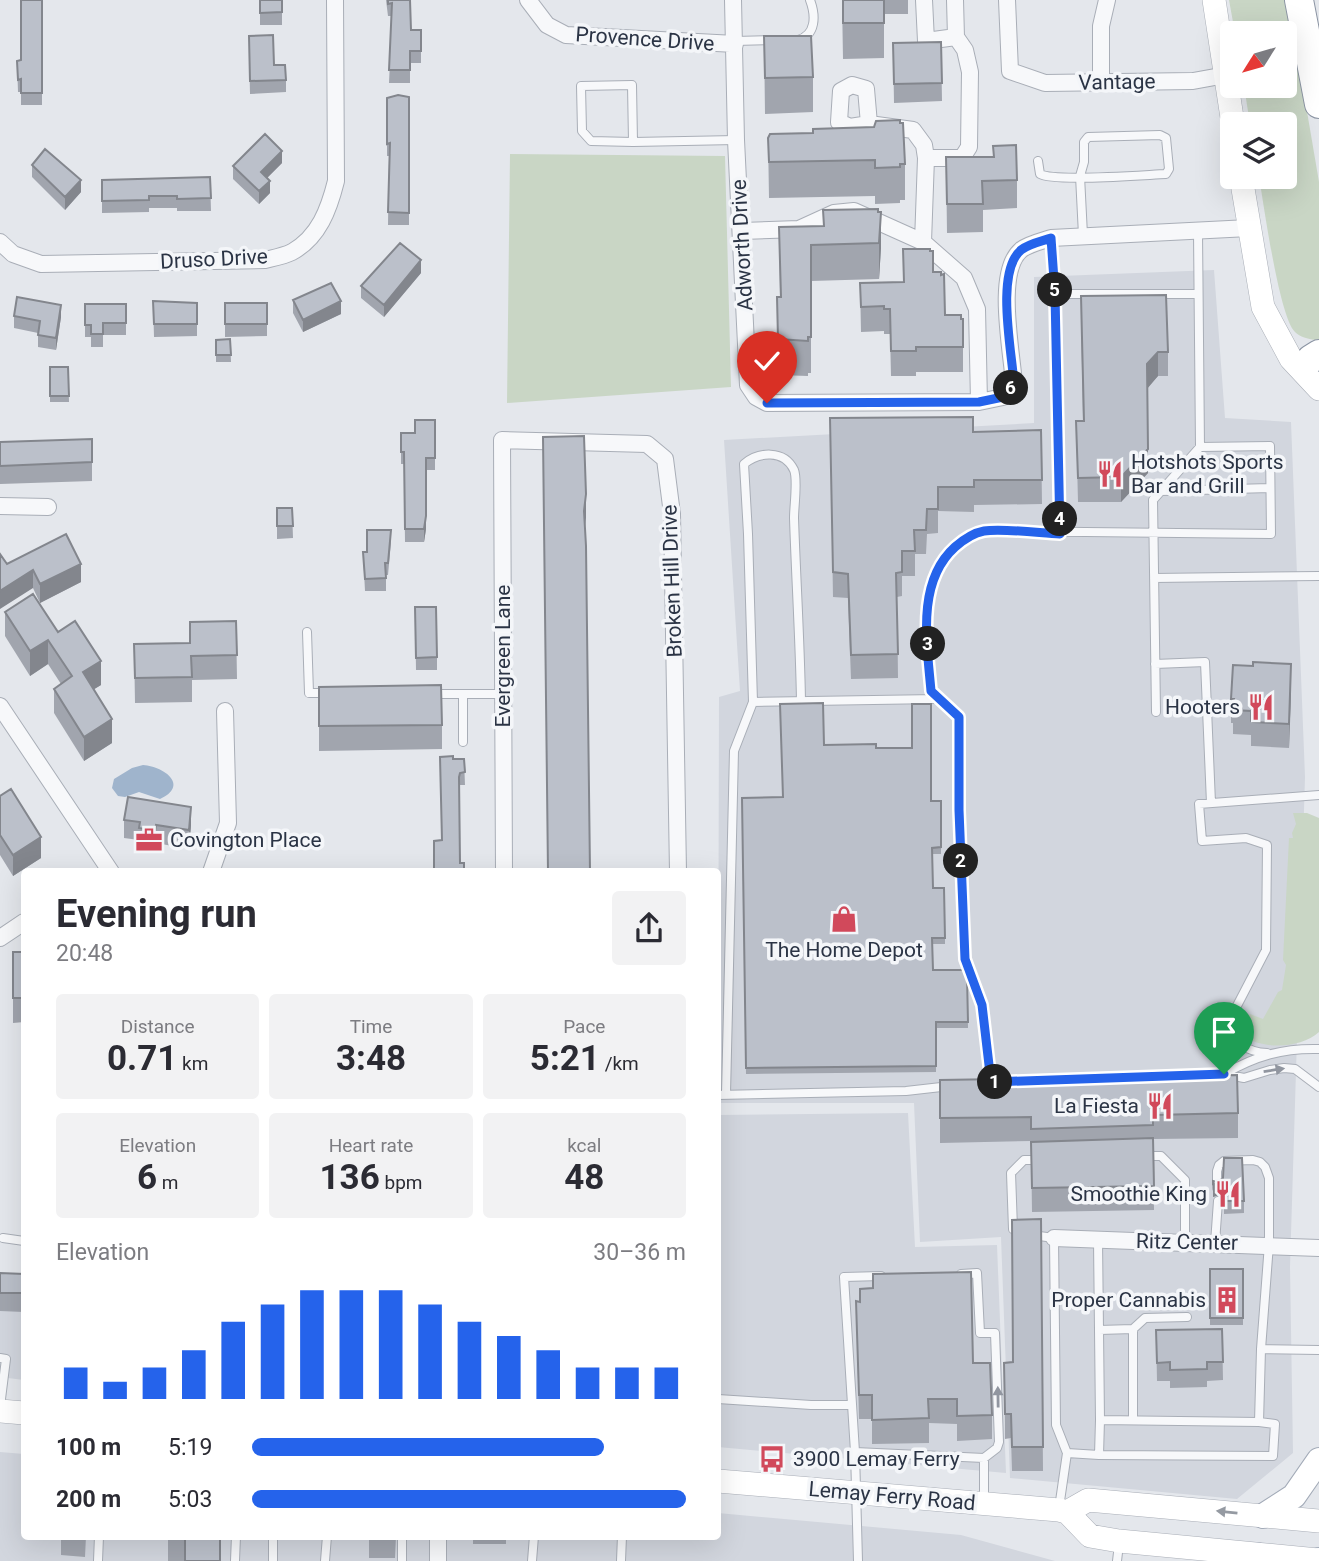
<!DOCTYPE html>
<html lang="en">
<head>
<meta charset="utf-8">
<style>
  body { margin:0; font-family:Roboto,sans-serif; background:#f2f2f3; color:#2b2b33; height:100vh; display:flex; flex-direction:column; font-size:26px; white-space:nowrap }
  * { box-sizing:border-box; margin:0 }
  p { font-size:23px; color:#7c7c81 }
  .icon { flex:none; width:38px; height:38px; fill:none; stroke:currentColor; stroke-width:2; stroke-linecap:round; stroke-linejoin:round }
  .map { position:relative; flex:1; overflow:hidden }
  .sheet { position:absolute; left:21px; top:868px; width:700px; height:672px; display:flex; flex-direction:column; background:#fff; border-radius:7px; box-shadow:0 7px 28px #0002 }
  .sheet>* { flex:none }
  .needle { width:46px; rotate:233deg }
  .fabs { position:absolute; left:1220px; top:21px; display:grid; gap:14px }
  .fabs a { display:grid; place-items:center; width:77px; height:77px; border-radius:7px; background:#fff; box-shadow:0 7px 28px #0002; font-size:35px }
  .pin { position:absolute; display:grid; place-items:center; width:60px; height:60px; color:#fff; margin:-72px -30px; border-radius:50% 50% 50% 0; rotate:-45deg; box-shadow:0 0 7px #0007 }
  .pin .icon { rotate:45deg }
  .km { position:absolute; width:35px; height:35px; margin:-18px; border-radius:50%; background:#222; color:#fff; font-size:19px; line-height:35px; text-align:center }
  .round { display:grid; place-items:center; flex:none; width:74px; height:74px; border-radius:7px; background:#f2f2f3 }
  .headline { display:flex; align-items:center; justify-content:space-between; height:119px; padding:0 35px }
  h1 { font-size:38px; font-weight:700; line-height:52px }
  .stats { display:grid; grid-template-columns:repeat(3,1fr); gap:10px; height:119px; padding:7px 35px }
  .stats div { display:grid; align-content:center; border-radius:7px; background:#f2f2f3; text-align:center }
  .stats b { font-size:35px; font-weight:700 }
  .stats small { font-size:19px; font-weight:400 }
  .stats p { font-size:19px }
  .chart { height:196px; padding:14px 35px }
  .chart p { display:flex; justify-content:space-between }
  .chart svg { width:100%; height:126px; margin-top:7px; stroke:#2563eb; stroke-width:6 }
  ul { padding:0 35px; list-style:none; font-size:23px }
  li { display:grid; grid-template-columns:112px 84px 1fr; align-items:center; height:52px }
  li i { height:18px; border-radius:9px; background:#2563eb }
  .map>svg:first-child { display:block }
</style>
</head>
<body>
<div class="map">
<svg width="1319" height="1561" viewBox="0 0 1319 1561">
  <rect width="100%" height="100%" fill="#e4e7ec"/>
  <path fill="#d2d6de" d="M1214,270l11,148 66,4 14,355 -15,490 3,186 -56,46 -227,-21 -9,-241 -81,5 -6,-139h-196l1,-406 21,-6 -16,-251 310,-17v-146z
    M908,1113l7,134 82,-2 9,228 -288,-26v-332z
    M0,1281l24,2v97l-24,-3z
    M0,1452l24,2v82h694v-23l243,22 94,26h-1055z"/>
  <path fill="#c9d6c5" d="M1229,0h59l31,182v157l-4,1c-7,-1 -15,-3 -20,-8 -16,-16 -31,-127 -36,-155h25v-53h-34l-6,-38h40v-53h-49z
    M510,154l215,2 6,231 -224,16z
    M1293,813h14l12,5v214c-18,16 -54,18 -74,5 -1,-10 -2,-14 5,-23l13,5 15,-27 4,-2 4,-25 -3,-5 6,-122h4l-1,-5 4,-9z"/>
  <path fill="#9fb4cc" d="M143,765c23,2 46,21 17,34l-21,-7 -14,5 -7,-1 -6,-8 2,-9 18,-11z"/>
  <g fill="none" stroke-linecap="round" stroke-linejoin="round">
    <defs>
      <path id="lane" d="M798,40c18,-5 18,-24 12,-40
        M735,41l40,-1
        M633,142l-42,-1 -9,-10 -1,-45 51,-1 1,57 103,-2
        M1038,161l2,13c14,8 103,1 126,0l3,-5 -3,-31 -6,-3 -72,2 -4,5v20l-4,14 3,59
        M1051,238l4,56 5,240
        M1055,294h143
        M1161,491l109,-3
        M1154,578l165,-2
        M307,632l2,61h20
        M1155,664l50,-2 6,141
        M433,694h70
        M463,694v48
        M801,701c-1,-61 -5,-122 -7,-183 0,-12 4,-39 0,-48 -10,-21 -36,-18 -50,-6l4,70 5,168 184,-3
        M1156,712l-3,-212 47,-53 -2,-215
        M1227,1025c10,18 19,27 40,28
        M1224,1074l-1,-23 4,-26 39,-75 1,-105 -21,-7 -44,3 -3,-37 120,-9
        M1224,1074c32,-18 58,-26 95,-25
        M1130,1077l94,-3 20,4 26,-8 14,-2 11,1 24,18
        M999,1082h-8l-9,-77 -17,-46 -6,-149v-93l-28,-26c-6,-64 -18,-130 52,-160l288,3 -1,-88 -70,1
        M726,1094l8,-343 19,-49
        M718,1095l188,-4 44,-5
        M1145,1156h16l24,24v61
        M1217,1188v-17l2,-6 5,-4 29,-1 7,2 5,5 4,11v66l-8,105
        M1013,1229l-2,-56 13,-13h18
        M1032,1235l22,3 2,187 11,28 -8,55
        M3,1238l21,3
        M1098,1240l2,180 159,2 2,-73 58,1
        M1215,1243l3,-42
        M1133,1329l12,-11 42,-1
        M1099,1330l34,-1v91
        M0,1358l6,1 -6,48
        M718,1399l93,6h41
        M855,1452l129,6 13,-10 2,-6 -4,-109h-15l-3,-60 -16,1
        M1067,1453l32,2 1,-35
        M1099,1455l174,1 2,-32 -16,-2
        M984,1458v43
        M402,1536v25
        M98,1561l1,-25
        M235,1561l1,-25
        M273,1561v-25
        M325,1561l2,-25
        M532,1561l2,-25
        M621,1561l1,-25
        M858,1561l-3,-109 -11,-175 37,-1
        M1117,1561l2,-17"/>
      <path id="street" d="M528,0l19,25 19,10 169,9
        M733,0l3,140 12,245 8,12 11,6 212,-1 24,-5 11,-13c-2,-32 -19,-112 7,-134 7,-6 21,-9 30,-12l198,-10
        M924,0l2,41 30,-4
        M1007,0l3,71 35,12 148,-2 33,-6
        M1101,84v-58l6,-26
        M869,124l-3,-35 -14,-4 -11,6 -2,31 11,5 19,-3 44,6 11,15 2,13 -3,84
        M926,158h36l7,-11 1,-75 -5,-22 -9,-13 -1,-37
        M742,231l57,-2 35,-16 20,-2 69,31 41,36 13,31 2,93
        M0,242l13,12 28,10 224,-4c8,-2 19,-4 27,-8 27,-15 37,-43 44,-71l-1,-181
        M0,506l48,1
        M0,706l111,166
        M211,872l17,-49 -3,-112
        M504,872l-2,-432 145,4 18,15 7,55 6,358
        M0,938l24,-16
        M1054,1238l265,10
        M438,1561v-25"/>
      <path id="secondary" d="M1214,0l19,124
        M1241,177l22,130 28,52 28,30
        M0,1411l24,2
        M718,1481l341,29 8,2 23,24 29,5 200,19
        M1067,1512l21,-12 231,21"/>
      <path id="primary" d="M1263,1516l31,-20 25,-36
        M1257,1555l10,6
        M1319,1561v-1"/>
      <path id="highway" d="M1299,0l20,104
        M1311,359l8,-5"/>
    </defs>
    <use href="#lane" stroke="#a9aeb7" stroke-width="10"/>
    <use href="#street" stroke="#a9aeb7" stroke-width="18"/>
    <use href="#secondary" stroke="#a9aeb7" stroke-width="24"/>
    <use href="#primary" stroke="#a3abb8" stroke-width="26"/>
    <use href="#highway" stroke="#8b94a3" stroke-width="30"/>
    <use href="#lane" stroke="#f7f8fa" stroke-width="8"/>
    <use href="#street" stroke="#f7f8fa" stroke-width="16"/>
    <use href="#secondary" stroke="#fff" stroke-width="23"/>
    <use href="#primary" stroke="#fff" stroke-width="24"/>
    <use href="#highway" stroke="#fff" stroke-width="28"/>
  </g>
  <path fill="#a1a5ae" d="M42,0v105h-21v-13h-3l-1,-31 4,-1z
    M260,0h22v25h-22z
    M386,0h24l1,30h10v33h-11v20h-21l3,-67h-4z
    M842,0h66v14h-24v44l-41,1z
    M764,36l49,41v35l-48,2z
    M941,42l1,59 -48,2 -1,-60z
    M249,49l25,16 12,15v12l-36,2z
    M409,97v128h-21l1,-69h-2v-58z
    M768,138l137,26v36h-5v3l-25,1v-8l-106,2z
    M946,157l71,23v28l-34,2v22l-36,1z
    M282,163l-15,15 3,15 -11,11 -26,-25v-13z
    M32,165l49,27 -16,18 -33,-33z
    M210,177l1,34h-34v-3h-28v4l-47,1v-33z
    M878,209l3,39 -2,31 -68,2v92h-3v3l-30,-1 -1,-78h3l-1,-70 44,-1z
    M903,249l30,23 12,43 18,4v53h-47v4h-25l-1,-42h-6v-3l-23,1 -1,-49 43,-1z
    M421,273l-37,44 -23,-19v-12z
    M293,300l48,14 -38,18 -10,-19z
    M153,301l44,2v33l-43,1z
    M225,303l42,21v12l-42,1z
    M85,304h41v31h-23v12h-12v-10h-6z
    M14,316l47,1 -5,33 -18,-3v-14l-24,-5z
    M1081,320l87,32v24h-10l-11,12 1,85 -27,29h-43l-2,-81h7z
    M230,339l1,23h-15v-22z
    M50,367h18l1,35h-19z
    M830,418l143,14 68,-2 1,74 -68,1v7l-36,-1v22l-11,1 -1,20h-11v22h-13v20l-5,1 1,81 -47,1 -3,-81 -15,-1z
    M435,420v50h-9v59l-2,13h-19l-1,-78h-3v-31h14z
    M92,439v42l-92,3v-42z
    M277,508h15l1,30 -16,1z
    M391,542l-3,33h-2v16h-21l-2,-39h4z
    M7,564l74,18 -41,21 -7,-15z
    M415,607l22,50v13h-21z
    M5,612l53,20 43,53 -7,4 18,54 -28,18 -30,-48v-24l7,-5 -13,-20 -18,12 -25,-40z
    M236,621l1,58 -45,1v22l-57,1 -1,-59 56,-1z
    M319,687l123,38v24l-123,2z
    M1291,688l-2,60 -36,-2h-2v-11l-18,-1v-11h-2v-24z
    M824,745l52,3 55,53 10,46v7h-8v34l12,50v6h-13l1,26 34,7 1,51h-32v44l-190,2 -4,-276 41,-1z
    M453,759h11l1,26h-5l-1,3 1,75 4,9 -22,-32z
    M0,796l41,62 -28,18 -13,-21z
    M124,820l67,5 -2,24 -33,-6 -1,6 -16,-2v-7l-15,-2z
    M13,952h11v70l-11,1z
    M940,1080l298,33v25l-85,1 1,71 -122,2 -1,-71 -91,2z
    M1223,1178l21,23v12l-20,1v-16l-5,-3 -6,2v-16l5,1z
    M1041,1219l2,252h-31l-1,-33 -6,1 -1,-76 8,-1z
    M1210,1269h33v56h-33z
    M0,1273l24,1v38l-24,-1z
    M856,1301l117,62 19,52v24l-35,2v-17l-28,-1v20l-57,1v-25h-13z
    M1222,1329l1,51 -16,1v6l-37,1v-7h-13l-1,-51z
    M61,1536h25l-1,21 -24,-2z
    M168,1536h52v25h-52z
    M369,1536h27l-1,22h-26z
    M473,1536h33v8h-33z"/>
  <path fill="#83868d" d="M282,151v12l-21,21v-12z
    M81,180v12l-16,18v-13z
    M270,181v12l-11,11v-13z
    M881,212v36l-2,31v-36z
    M421,260v13l-37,44v-12z
    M341,301v13l-38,18v-12z
    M61,305v12l-5,33v-12z
    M1158,352v24l-11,13v-25z
    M1148,449v24l-27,29v-25z
    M586,494v24l-2,17v-24z
    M426,516v13l-2,13v-13z
    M81,564v18l-41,21v-19z
    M33,570v18l-33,21v-18z
    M48,640v24l-18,12v-25z
    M101,661v24l-18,11v-24z
    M1291,664v24l-2,60v-24z
    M112,719v24l-28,18v-24z
    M191,807v18l-2,24v-19z
    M156,825v18l-1,6v-18z
    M41,837v21l-28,18v-21z
    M1219,1182v13l-6,2v-13z"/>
  <path fill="#bbc0ca" stroke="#83868d" stroke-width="2" d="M21,0h21v93h-21v-14l-3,1 -1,-19 4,-1z
    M260,0h22v12l-22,1z
    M388,0h22l1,30h10v21h-11v19h-21l3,-67 -4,1z
    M843,0h41v23h-41z
    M273,35l1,30h11l1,15 -36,1 -1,-45z
    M764,36h47l2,41 -48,1z
    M941,42l1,41 -48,1 -1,-41z
    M398,95l11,2v116l-21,-1 2,-69 -3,1v-46z
    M900,120v3h3l2,41h-5v3l-25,1v-8l-106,2 -1,-24 2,-4 43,-1v-4l61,-2 2,-6z
    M265,134l17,17 -21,21 9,9 -11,10 -26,-25z
    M1016,145l1,35 -35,1 1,23h-36l-1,-47h48l-1,-11z
    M45,149l36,31 -16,17 -33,-32z
    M210,177l1,21 -34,1v-3h-28v4l-47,1v-21z
    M878,209v3h3l-2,31 -68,2v92h-3v4l-30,-2 -1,-42h4l-2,-70 45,-1 -1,-16z
    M400,243l21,17 -37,45 -23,-19z
    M903,249h27v2h3v21h8v3l3,-1 1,41h16v4h2v28h-47v4h-25l-1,-42h-6v-3l-23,1 -1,-24 44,-1z
    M331,283l10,18 -38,19 -10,-20z
    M1166,295l2,57h-10l-11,12 1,85 -27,28 -43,1 -2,-57h8l-3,-125z
    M17,297l44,8 -5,33 -18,-3 2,-14 -26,-5z
    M153,301l44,2v21h-43z
    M225,303h42v21h-42z
    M85,304h41v19h-23v11h-12v-9h-6z
    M230,339l1,16h-15v-15z
    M50,367h18l1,29h-19z
    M973,417v15l68,-2 1,50h-68v7h-36v22h-11l-1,21h-12l1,21h-13v21l-6,1 2,81 -47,1 -3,-81 -15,-2 -3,-154z
    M415,420h20v38h-9v58l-2,13h-19l-1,-77h-3v-19h14z
    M584,436l2,58 -2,17 2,35 4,326h-42l-5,-435z
    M92,439v23l-92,4v-24z
    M277,508h15l1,18h-16z
    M367,530h24l-3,33h-3l1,15 -21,1 -2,-27h4z
    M66,534l15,30 -41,20 -7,-14 -33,21v-37l7,10z
    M33,594l25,38 17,-11 26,40 -18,11 29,47 -28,18 -30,-48 18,-13 -24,-36 -18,11 -25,-39z
    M415,607h21l1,50 -21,1z
    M236,621l1,34 -46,1 1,21 -57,1 -1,-34 56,-1v-21z
    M1253,662l38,2 -2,60 -36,-2 -2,-1v-10l-18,-1 1,-11h-3l2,-34 20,1z
    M441,685l1,40 -123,1v-39z
    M823,703l1,42 52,-1v4h36v-44h19v97h10v46l-9,1 1,40h11l1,50h-13l1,32h31l3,7 1,45h-32v44l-190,2 -4,-270 41,-1 -3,-93z
    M453,756v3h11l1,13 -5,1 -1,4 1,86h4v9h-30v-31l8,-1 -2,-83z
    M11,789l30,48 -28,18 -13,-20v-39z
    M128,797l63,10 -2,23 -33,-5 -1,6 -16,-3 1,-6 -16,-2z
    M13,952h11v46h-11z
    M1237,1075l1,38 -85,2v10l-122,4v-12l-91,1v-38z
    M1153,1138l1,48 -122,2 -1,-46z
    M1224,1158h18l2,43h-20v-16l-5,-3 -6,2v-3l5,1 5,-4z
    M1041,1219l2,228h-31l-1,-33h-6l-1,-51 9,-1 -1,-142z
    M1210,1269h33v49h-33z
    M971,1272l2,91h17l2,52 -35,1v-17h-29l1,19 -57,2v-25h-13l-3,-94 4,1v-13l13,-1v-14z
    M0,1273l24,1v19h-24z
    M1222,1329l1,33h-16v7l-37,1v-8l-13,1 -1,-33z
    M62,1536h24l-1,2z
    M168,1536h52v25h-35v-22h-17z
    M369,1536h26v3h-26z"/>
  <defs><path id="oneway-solid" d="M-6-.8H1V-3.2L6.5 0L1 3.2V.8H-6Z" transform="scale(1.75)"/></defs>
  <g fill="#9196a0">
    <use href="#oneway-solid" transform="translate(1274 1070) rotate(-9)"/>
    <use href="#oneway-solid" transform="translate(998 1397) rotate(-91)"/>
  </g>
  <use fill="#959aa2" href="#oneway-solid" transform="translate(1227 1512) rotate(-174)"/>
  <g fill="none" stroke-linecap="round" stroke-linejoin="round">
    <defs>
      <path id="route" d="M767,403l212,-1 24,-5 11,-13c-2,-32 -19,-112 7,-134 7,-6 21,-9 30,-12l4,56 5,240c-20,-1 -58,-6 -76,-3 -11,2 -21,9 -29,16 -39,35 -28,97 -24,144l28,26v93l6,149 17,46 9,77 233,-8"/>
    </defs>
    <use href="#route" stroke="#fff" stroke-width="14"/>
    <use href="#route" stroke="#2563eb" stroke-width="9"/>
  </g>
  <defs>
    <symbol id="restaurant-bare" viewBox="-9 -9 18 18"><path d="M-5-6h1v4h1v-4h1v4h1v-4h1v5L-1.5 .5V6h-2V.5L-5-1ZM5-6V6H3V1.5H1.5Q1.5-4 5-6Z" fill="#d1495b" stroke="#f4f6f9" stroke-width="2.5" paint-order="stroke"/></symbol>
    <symbol id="office-bare" viewBox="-9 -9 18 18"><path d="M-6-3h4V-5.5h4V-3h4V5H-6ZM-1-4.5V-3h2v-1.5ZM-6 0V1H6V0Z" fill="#d1495b" stroke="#f4f6f9" stroke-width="2.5" paint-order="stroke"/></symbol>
    <symbol id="shop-bare" viewBox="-9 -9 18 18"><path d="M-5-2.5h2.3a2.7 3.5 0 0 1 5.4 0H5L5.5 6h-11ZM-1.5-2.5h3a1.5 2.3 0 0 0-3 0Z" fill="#d1495b" stroke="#f4f6f9" stroke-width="2.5" paint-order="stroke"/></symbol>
    <symbol id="building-bare" viewBox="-9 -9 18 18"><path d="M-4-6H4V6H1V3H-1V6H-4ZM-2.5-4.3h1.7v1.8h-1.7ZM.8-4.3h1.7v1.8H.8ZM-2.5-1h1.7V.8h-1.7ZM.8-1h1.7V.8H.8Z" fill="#d1495b" stroke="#f4f6f9" stroke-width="2.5" paint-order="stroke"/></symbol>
    <symbol id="bus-bare" viewBox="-9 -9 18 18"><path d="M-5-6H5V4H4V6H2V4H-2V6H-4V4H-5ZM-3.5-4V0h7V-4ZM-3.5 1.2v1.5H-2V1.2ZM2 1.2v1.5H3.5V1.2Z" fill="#d1495b" stroke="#f4f6f9" stroke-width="2.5" paint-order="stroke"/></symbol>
  </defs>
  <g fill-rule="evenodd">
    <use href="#restaurant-bare" x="1091" y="455" width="38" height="38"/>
    <use href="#restaurant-bare" x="1242" y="688" width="38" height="38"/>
    <use href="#office-bare" x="130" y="821" width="38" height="38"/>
    <use href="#shop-bare" x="825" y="900" width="38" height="38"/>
    <use href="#restaurant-bare" x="1141" y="1087" width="38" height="38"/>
    <use href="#restaurant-bare" x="1209" y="1175" width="38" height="38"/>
    <use href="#building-bare" x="1208" y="1281" width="38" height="38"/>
    <use href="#bus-bare" x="753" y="1440" width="38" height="38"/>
  </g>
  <g text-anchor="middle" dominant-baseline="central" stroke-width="7" stroke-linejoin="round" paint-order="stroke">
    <g font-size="21" fill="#2b3445" stroke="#f4f6f9">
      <text transform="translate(645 39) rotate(4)">Provence Drive</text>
      <text transform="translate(1117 82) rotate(-1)">Vantage</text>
      <text transform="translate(742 245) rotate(-93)">Adworth Drive</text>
      <text transform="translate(214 259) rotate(-3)">Druso Drive</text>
      <text transform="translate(672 581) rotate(-92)">Broken Hill Drive</text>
      <text transform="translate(503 656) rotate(-90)">Evergreen Lane</text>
      <text transform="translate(1187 1242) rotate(1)">Ritz Center</text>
      <text transform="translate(892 1496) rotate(5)">Lemay Ferry Road</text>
    </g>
    <g font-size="21" fill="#2b3445" stroke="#f4f6f9" text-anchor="end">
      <text x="1131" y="462" text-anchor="start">Hotshots Sports<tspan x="1131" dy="24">Bar and Grill</tspan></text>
      <text x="1240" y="707">Hooters</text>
      <text x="170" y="840" text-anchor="start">Covington Place</text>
      <text x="844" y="950" text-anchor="middle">The Home Depot</text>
      <text x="1139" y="1106">La Fiesta</text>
      <text x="1207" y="1194">Smoothie King</text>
      <text x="1206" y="1300">Proper Cannabis</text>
      <text x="793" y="1459" text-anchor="start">3900 Lemay Ferry</text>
    </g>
  </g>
</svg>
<div class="fabs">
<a><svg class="needle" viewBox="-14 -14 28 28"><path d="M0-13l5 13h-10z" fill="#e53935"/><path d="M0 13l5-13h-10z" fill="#7c7c81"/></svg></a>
<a><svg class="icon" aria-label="layers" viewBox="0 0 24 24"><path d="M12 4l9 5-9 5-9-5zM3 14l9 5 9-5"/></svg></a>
</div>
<div class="pin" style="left:1224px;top:1074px;background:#1e9e55"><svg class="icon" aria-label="arrive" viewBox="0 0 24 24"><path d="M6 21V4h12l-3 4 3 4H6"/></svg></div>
<div class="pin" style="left:767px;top:403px;background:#d93025"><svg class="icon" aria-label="check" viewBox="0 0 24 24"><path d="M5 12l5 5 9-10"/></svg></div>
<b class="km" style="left:995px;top:1082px">1</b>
<b class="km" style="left:961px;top:861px">2</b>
<b class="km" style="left:928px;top:644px">3</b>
<b class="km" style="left:1060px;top:519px">4</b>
<b class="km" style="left:1055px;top:290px">5</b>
<b class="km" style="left:1011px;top:388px">6</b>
<section class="sheet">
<div class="headline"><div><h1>Evening run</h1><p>20:48</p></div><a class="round"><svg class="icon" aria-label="share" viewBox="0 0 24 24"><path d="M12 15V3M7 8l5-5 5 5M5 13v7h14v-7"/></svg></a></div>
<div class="stats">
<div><p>Distance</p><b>0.71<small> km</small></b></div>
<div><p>Time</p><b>3:48</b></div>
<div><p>Pace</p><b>5:21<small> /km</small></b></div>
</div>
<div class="stats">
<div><p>Elevation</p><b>6<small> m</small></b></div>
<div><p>Heart rate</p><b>136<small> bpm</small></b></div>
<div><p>kcal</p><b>48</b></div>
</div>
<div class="chart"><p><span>Elevation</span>30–36 m</p>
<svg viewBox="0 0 160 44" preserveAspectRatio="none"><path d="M5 44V33M15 44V38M25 44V33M35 44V27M45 44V17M55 44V11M65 44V6M75 44V6M85 44V6M95 44V11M105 44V17M115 44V22M125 44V27M135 44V33M145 44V33M155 44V33"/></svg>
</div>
<ul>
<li><b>100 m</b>5:19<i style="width:81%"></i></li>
<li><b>200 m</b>5:03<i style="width:100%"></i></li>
</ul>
</section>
</div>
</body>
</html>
